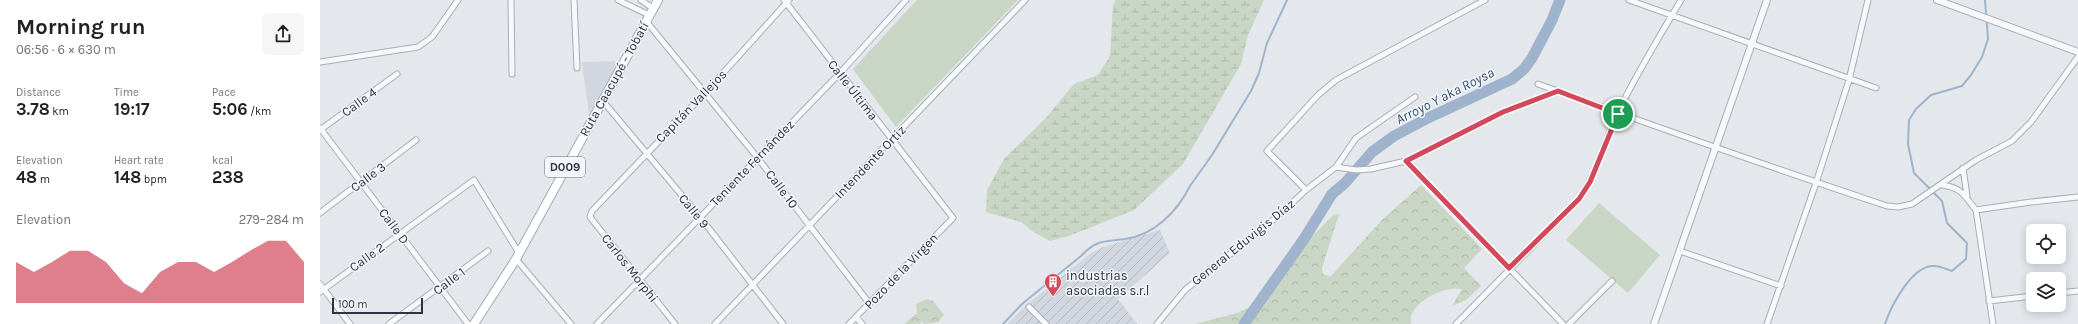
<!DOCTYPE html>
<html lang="en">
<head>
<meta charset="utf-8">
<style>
  body { margin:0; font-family:Karla,sans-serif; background:#f6f6f6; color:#202124; height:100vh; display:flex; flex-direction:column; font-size:15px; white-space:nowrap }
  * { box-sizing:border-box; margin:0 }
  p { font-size:13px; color:#757577 }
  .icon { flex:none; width:22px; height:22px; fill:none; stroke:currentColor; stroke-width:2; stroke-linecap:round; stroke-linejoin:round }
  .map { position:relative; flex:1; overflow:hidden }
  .drawer { display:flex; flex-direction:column; background:#fff; width:320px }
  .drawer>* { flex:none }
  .controls { position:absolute; left:1706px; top:224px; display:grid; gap:8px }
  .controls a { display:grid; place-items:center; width:40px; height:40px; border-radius:6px; background:#fff; box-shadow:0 2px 10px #0003; font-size:20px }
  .scale { position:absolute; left:12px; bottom:10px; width:91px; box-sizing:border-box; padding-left:4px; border:2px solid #2b3445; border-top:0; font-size:11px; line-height:14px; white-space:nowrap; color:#2b3445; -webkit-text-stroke:3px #f4f6f9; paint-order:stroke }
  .pin { position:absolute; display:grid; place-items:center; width:34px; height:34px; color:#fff; margin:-17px; border:2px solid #fff; border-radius:50%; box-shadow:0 1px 4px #0007 }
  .round { display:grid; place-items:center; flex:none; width:42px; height:42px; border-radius:6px; background:#f6f6f6 }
  .overview { display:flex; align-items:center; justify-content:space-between; height:68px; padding:0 16px }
  h1 { font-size:22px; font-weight:700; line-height:30px }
  .figures { display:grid; grid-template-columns:repeat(3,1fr); gap:6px; height:68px; padding:4px 16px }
  .figures div { display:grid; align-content:center }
  .figures b { font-size:17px; font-weight:700 }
  .figures small { font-size:11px; font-weight:400 }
  .figures p { font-size:11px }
  .chart { height:112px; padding:8px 16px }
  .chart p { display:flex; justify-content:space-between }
  .chart svg { width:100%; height:72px; margin-top:4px; fill:#d1495b; opacity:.7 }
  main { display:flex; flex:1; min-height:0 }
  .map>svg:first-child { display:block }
</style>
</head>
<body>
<main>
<section class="drawer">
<div class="overview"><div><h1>Morning run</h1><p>06:56 · 6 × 630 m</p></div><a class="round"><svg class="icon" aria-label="share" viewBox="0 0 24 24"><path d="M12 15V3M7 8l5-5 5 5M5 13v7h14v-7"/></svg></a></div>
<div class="figures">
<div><p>Distance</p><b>3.78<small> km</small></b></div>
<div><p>Time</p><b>19:17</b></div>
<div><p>Pace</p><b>5:06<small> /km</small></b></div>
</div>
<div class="figures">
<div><p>Elevation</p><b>48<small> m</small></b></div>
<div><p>Heart rate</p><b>148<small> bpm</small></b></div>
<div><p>kcal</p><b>238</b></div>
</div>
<div class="chart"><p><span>Elevation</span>279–284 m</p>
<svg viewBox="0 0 160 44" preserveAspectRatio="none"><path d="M0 44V19L10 25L20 19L30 12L40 12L50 19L60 32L70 38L80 25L90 19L100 19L110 25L120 19L130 12L140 6L150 6L160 19V44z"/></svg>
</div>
</section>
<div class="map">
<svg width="1758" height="324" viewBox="0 0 1758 324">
  <defs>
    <pattern id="industrial-furrows" width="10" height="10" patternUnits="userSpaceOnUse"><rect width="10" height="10" fill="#d2d6de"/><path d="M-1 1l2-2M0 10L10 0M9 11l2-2" fill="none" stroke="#b4b8c0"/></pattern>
    <pattern id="forest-crowns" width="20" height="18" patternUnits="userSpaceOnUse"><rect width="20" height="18" fill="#c9d6c5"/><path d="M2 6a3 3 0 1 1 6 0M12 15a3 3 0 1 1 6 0" fill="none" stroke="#adb8ab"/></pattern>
    <pattern id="wetland-marsh" width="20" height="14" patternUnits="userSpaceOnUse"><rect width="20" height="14" fill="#c9d6c5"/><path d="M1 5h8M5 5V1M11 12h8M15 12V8" fill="none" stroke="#adb8ab"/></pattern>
  </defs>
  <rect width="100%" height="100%" fill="#e4e7ec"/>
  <path fill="#d2d6de" d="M300,61l-31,54 -7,-53z"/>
  <path fill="url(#industrial-furrows)" d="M840,230l10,23 -52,46 19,25h-130l18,-18 66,-53 12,-6z"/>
  <path fill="url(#forest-crowns)" d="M1101,185l61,64 -18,19 17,18 -15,14 -14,6 10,-17c-17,-4 -55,14 -51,35h-216l42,-11 12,-5 18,-13 32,-45 34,-35 6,-1 -17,54 1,6 7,3 52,-57z
    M607,299l6,2 11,14 -6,7 -13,2 -5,-3 1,3h-17l13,-11 -1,-9z"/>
  <path fill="url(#wetland-marsh)" d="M796,0h148l-16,35 -7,29 -58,100 -49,46 -65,26 -19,5 -18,-10 -11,-9 -35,-10 1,-22 17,-31 42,-41 28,-34 24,-9 12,-19 3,-51z"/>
  <path fill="#c9d6c5" d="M597,0h101l-122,127 -43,-58z
    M1279,203l61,52 -32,38 -62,-53z"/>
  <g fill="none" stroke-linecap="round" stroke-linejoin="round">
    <path stroke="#9fb4cc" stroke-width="2" d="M683,324l19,-20 59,-48c16,-17 23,-14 44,-17 29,-4 52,-27 65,-53l22,-31 39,-64 8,-18 8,-30 20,-43
      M1565,324c6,-18 27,-59 49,-58 6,0 12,3 18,5l14,-12 1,-16 -20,-20 -5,-22 -28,-28 -6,-29 1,-24 7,-11 15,-14 31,-9 9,-11 11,-18 6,-18 -3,-39"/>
    <path stroke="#9fb4cc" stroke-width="11" d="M924,324l60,-85 28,-45 13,-11 27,-31 22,-16 34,-18 84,-39 12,-10 8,-11 20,-38 8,-20"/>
    <defs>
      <path id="minor" d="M191,0l1,74
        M254,0l3,68
        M298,0l31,15
        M321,0l13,9
        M464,0l169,218 -104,106
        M1309,0l247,88
        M326,21l111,136 112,146
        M0,62l98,-15 14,-10 26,-37
        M1218,84c116,42 232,83 349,122l11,1 14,-3 64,-44 36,-19 19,-19 47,-65
        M282,100l98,117 83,107
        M0,128l148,196
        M0,130l77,-56
        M1086,161l157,163
        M1016,167l20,3 15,-1 35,-8 97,-49 55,-21
        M1643,168l4,28
        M1622,185c21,3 22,11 34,25l17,114
        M986,190l-39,-39 51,-56 18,-15 149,-80
        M1656,210l55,-8 47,-5
        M0,213l96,-73
        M1360,251l101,35
        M196,259l55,65
        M0,284l30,40
        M0,292l154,-112 45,73
        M1739,293l19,-2
        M1669,301l44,-5
        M709,307l17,17
        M536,317l6,7
        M69,324l99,-73
        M277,324l243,-251 66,-73
        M355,324l-85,-107 2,-6 113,-118 84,-93
        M395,324l310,-324
        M837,324l28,-34 93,-74 28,-26 30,-23 20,-29 59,-41
        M1136,324l123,-125c18,-27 26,-58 39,-87 19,-39 41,-75 63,-112
        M1249,324l43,-43
        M1447,324l49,-141 33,-103 19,-80"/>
      <path id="tertiary" d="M1617,0l141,52
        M1334,324l113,-324"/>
      <path id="primary" d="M154,324l42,-65 142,-259"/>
    </defs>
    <use href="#minor" stroke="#a9aeb7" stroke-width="7"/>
    <use href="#tertiary" stroke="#a9aeb7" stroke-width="8"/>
    <use href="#primary" stroke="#a3abb8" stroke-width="10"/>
    <use href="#minor" stroke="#f7f8fa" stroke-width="5"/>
    <use href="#tertiary" stroke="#f7f8fa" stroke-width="6"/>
    <use href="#primary" stroke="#fff" stroke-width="8"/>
  </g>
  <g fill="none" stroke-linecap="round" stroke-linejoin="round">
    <defs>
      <path id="route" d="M1238,91l60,23 -28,68 -11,17 -70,69 -103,-107 97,-49z"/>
    </defs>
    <use href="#route" stroke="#fff" stroke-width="8"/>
    <use href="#route" stroke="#d1495b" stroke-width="5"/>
  </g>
  <defs>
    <symbol id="building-pin" viewBox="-11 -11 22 30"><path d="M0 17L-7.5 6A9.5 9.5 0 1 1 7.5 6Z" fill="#d1495b" stroke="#f4f6f9"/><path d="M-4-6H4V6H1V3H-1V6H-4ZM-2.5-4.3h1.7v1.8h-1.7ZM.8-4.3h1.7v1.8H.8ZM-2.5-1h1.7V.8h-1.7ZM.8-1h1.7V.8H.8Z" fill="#fff"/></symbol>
  </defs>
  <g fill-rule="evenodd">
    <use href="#building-pin" x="723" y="272" width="20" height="27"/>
  </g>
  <g text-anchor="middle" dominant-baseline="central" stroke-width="3" stroke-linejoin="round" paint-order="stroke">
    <rect fill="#f4f6f9" stroke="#676e7b" stroke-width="1" x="225" y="157" width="40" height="20" rx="3"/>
    <g font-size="12" font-weight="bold" fill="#2b3445">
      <text x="245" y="167">D009</text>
    </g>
    <g font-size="13" fill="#2b3445" stroke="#f4f6f9">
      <text transform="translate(294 79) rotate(-61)">Ruta Caacupé - Tobatí</text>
      <text transform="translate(533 90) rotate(52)">Calle Última</text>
      <text transform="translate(39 102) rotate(-36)">Calle 4</text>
      <text transform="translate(371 106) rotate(-46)">Capitán Vallejos</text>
      <text transform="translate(550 162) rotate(-46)">Intendente Ortiz</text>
      <text transform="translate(432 163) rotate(-46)">Teniente Fernández</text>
      <text transform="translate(48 177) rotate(-37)">Calle 3</text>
      <text transform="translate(462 189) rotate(53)">Calle 10</text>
      <text transform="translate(374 211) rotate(51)">Calle 9</text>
      <text transform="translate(74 226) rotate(53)">Calle D</text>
      <text transform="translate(923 242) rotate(-39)">General Eduvigis Díaz</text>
      <text transform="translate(47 257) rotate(-36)">Calle 2</text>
      <text transform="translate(310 268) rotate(52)">Carlos Morphi</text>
      <text transform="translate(581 271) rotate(-46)">Pozo de la Virgen</text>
      <text transform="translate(129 281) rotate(-37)">Calle 1</text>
    </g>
    <g font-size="13" fill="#2b3445" stroke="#f4f6f9" text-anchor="start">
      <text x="746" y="275">industrias<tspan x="746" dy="15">asociadas s.r.l</tspan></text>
    </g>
    <g font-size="14" font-style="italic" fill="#34527a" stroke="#f4f6f9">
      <text transform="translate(1125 96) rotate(-27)">Arroyo Y aka Roysa</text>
    </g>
  </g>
</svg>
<div class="controls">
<a><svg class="icon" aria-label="locate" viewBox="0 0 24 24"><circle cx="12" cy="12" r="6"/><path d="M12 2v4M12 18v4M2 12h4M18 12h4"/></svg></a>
<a><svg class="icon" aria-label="layers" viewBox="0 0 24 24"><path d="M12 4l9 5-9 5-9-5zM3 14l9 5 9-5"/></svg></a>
</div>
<div class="scale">100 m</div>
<div class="pin" style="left:1298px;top:114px;background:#1e9e55"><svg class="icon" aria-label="arrive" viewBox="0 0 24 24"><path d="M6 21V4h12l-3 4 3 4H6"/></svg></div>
</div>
</main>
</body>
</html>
